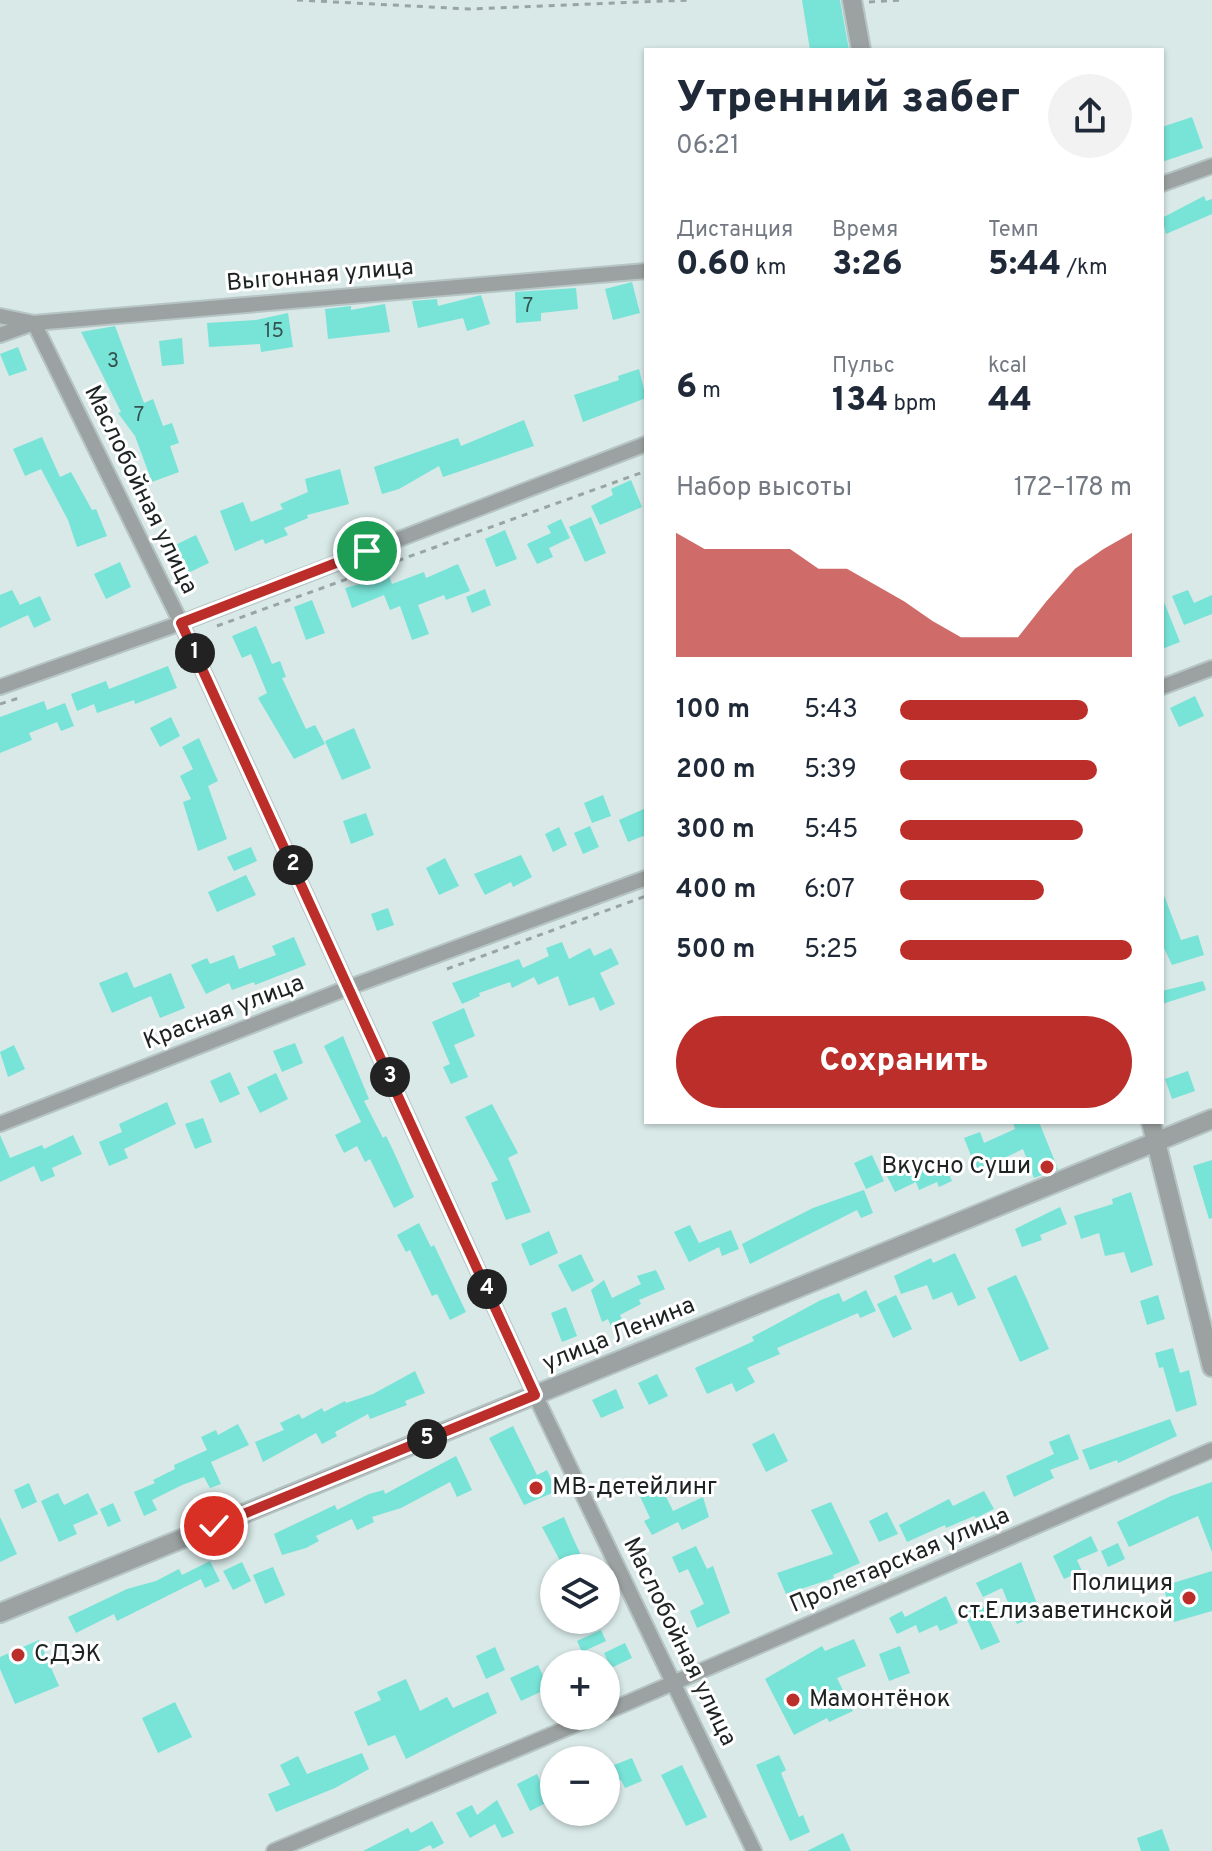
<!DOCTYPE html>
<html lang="ru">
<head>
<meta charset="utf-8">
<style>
  body { margin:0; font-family:Overpass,sans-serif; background:#f2f2f3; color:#1f2937; height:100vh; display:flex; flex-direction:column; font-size:30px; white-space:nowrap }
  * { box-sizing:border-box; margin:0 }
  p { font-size:26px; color:#747a83 }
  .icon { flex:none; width:44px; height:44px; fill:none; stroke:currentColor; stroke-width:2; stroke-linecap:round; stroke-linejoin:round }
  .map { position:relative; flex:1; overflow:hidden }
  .panel { position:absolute; left:644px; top:48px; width:520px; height:1076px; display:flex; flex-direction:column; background:#fff; border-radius:0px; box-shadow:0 2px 6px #0004 }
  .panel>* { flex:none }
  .fabs { position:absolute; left:540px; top:1554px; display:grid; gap:16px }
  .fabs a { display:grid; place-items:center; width:80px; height:80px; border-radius:50%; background:#fff; box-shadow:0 2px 6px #0004; font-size:40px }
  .pin { position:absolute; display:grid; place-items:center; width:68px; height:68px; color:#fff; margin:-34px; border:4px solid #fff; border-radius:50%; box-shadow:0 2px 8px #0007 }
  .km { position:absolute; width:40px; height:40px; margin:-20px; border-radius:50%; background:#222; color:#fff; font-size:22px; line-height:40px; text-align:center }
  .round { display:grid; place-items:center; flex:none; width:84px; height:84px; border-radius:42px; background:#f2f2f3 }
  .overview { display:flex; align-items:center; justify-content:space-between; height:136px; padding:0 32px }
  h1 { font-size:44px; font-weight:800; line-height:60px }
  .figures { display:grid; grid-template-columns:repeat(3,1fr); gap:12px; height:136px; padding:8px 32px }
  .figures div { display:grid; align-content:center }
  .figures b { font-size:34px; font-weight:800 }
  .figures small { font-size:22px; font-weight:400 }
  .figures p { font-size:22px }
  .chart { height:224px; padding:16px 32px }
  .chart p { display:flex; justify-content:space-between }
  .chart svg { width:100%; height:144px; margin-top:8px; fill:#bc2e2a; opacity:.7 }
  .action { display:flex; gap:16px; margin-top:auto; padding:16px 32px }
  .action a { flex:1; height:92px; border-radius:48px; background:#bc2e2a; color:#fff; font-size:32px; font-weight:800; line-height:92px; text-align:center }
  ul { padding:0 32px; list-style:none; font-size:26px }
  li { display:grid; grid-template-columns:128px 96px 1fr; align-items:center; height:60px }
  li i { height:20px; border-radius:10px; background:#bc2e2a }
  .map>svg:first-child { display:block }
</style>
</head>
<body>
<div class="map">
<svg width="1212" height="1851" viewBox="0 0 1212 1851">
  <rect width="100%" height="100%" fill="#d8e9e7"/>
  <path fill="#78e3d7" d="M802,0h38l9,50h-39z
    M1192,117l11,31 -41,14v-35z
    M1204,196l2,5 6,-2v15l-46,20 -4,-16z
    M632,282l8,31 -27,7 -8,-31z
    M576,288l2,21 -37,4v8l-25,2 -1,-31z
    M481,295l9,29 -23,7 -4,-13 -45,10 -6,-27 25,-2 1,7z
    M385,304l5,28 -62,7 -3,-30 26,-3v4z
    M288,313l5,34 -32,5 -1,-8 -51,3 -2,-24 49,-3z
    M115,326l29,77 9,-4 10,27 9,-3 7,20 -9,3 9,26 -27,10 -17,-46 -17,-23 3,-1 -40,-80z
    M182,338l2,26 -22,2 -3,-25z
    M18,347l9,23 -18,6 -9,-22z
    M639,369l7,29 -63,24 -9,-27 45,-15 -1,-4z
    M524,420l10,26 -91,31 -4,-11 -40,23 -17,5 -8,-27 84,-29 3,8z
    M42,437l18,40 11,-5 21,38 4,-1 11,27 -30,11 -9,-27 -27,-51 -16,7 -12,-27z
    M340,469l9,35 -42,11 1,3 -24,10 4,7 -23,9 -2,-5 -28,12 -15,-40 23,-9 8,20 32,-13 -3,-5 28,-12 -3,-13z
    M631,480l11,27 -42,18 -9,-19 22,-11 -2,-6z
    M591,517l15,36 -21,9 -16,-35z
    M561,519l9,19 -21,10 4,9 -16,7 -10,-20 24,-11 -4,-7z
    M505,530l12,29 -21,8 -11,-28z
    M196,535l13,28 -21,10 -13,-28z
    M120,562l11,25 -25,12 -12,-25z
    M458,564l12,27 -24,9 -2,-5 -26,10 11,29 -17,6 -12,-34 -10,4 -6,-15 -32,13 -7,-20 44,-12 3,8 32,-12 2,6z
    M485,589l6,16 -19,8 -6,-16z
    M12,590l8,15 20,-9 11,24 -17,8 -6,-13 -28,13v-33z
    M1188,590l6,13 18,-8v19l-28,11 -12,-29z
    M1162,597l18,45 -18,7z
    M312,600l13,33 -19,7 -12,-33z
    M256,626l16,38 8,-3 6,16 -4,1 24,51 9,-4 10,19 -31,15 -36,-61 9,-5 -16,-39 -9,4 -10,-22z
    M168,666l9,22 -42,16 -1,-4 -37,13 -3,-9 -17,7 -6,-17 35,-13 3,8z
    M1195,696l9,20 -25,11 -9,-19z
    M44,701l3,9 18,-7 9,23 -13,5 -4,-9 -28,11 3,7 -32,13v-36z
    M171,717l9,19 -20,11 -10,-19z
    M354,728l17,40 -29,12 -17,-39z
    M199,738l19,43 -10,5 19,53 -29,12 -15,-49 8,-3 -11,-23 13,-7 -11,-22z
    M603,795l8,21 -19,7 -8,-20z
    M646,808v27l-18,7 -9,-22z
    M366,813l8,22 -23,9 -8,-23z
    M590,826l9,21 -16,7 -9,-21z
    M559,827l8,18 -14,7 -8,-18z
    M251,847l6,14 -23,10 -7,-14z
    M521,855l11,22 -19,10 -2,-5 -26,13 -11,-21z
    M445,858l14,28 -20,9 -13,-27z
    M246,875l10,20 -39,17 -9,-20z
    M1162,890l19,50 17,-5 6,20 -32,10 -10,-21z
    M388,908l6,17 -17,6 -6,-17z
    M294,937l12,28 -51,20 -1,-3 -22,8 -3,-7 -23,11 -15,-29 16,-7 3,6 24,-9 5,14 37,-14 -4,-9z
    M562,942l7,17 21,-11 4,8 17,-8 8,16 -19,9 15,31 -15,7 -6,-14 -25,9 -11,-30 -20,9 -4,-8 -22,11 -2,-6 -31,11 1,3 -18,8 -10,-21 67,-24 4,9 26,-12 -3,-8z
    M127,972l7,16 37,-15 14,35 -25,10 -9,-22 -39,17 -13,-30z
    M1203,981l3,9 -44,14v-13z
    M464,1008l11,28 -21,9 14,32 -17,7 -8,-17 7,-3 -18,-42z
    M343,1036l26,63 -5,2 19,37 3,-2 6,12 22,49 -20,11 -24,-49 -5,3 -8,-16 -13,7 -9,-18 26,-13 -37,-76z
    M295,1043l8,20 -21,9 -9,-21z
    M14,1045l11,24 -17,8 -8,-25z
    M1188,1071l7,20 -23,8 -7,-20z
    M230,1072l10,22 -20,9 -10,-22z
    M276,1073l12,26 -28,14 -13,-26z
    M167,1102l9,22 -52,25 4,9 -19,8 -10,-24 23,-10 -3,-8z
    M492,1104l26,49 -10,5 23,54 -25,8 -15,-37 7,-3 -33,-63z
    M203,1118l9,24 -17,7 -10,-25z
    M1013,1122h26l19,47 -24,9 -11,-29 -46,22 -13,-33 16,-6 4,11 31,-14z
    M0,1135l10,23 32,-13 2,4 29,-14 9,19 -30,14 3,8 -14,6 -7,-16 -34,16z
    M872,1155l12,26 -18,8 -12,-26z
    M942,1158l10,23 -13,6 -2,-5 -18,8 -3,-8 -21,10 -11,-22 15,-8 5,10z
    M1212,1160v58l-3,1 -16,-53z
    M864,1190l9,23 -12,5 -4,-8 -107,54 -8,-20 71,-36z
    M1131,1192l22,73 -22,8 -7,-21 -19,4 -6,-23 -18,6 -7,-23 39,-12 -1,-5z
    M1060,1207l7,17 -27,11 2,5 -20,7 -7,-18z
    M419,1223l12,24 3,-2 32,67 -16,8 -13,-26 -5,2 -22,-46 -4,2 -9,-17z
    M690,1225l9,18 32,-13 8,19 -17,7 -3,-9 -30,15 -15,-30z
    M549,1231l9,22 -28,13 -9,-22z
    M955,1253l21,45 -18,8 -6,-14 -19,8 -6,-15 -26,9 -7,-18 37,-18 2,5z
    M581,1254l13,27 -22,11 -14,-27z
    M656,1270l9,19 -26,11 2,4 -21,11 2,5 -11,6 -3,-7 -6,3 -11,-32 13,-10 8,18 29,-14 -4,-8z
    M1016,1275l33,74 -29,13 -33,-74z
    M866,1290l10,21 -16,7 -2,-5 -81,35 3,6 -33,14 8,14 -19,10 -4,-9 -25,11 -12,-26 59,-27 -2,-4 69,-37 18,-7 4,9z
    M896,1295l16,34 -19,9 -16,-34z
    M1158,1295l7,24 -18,6 -7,-24z
    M566,1307l11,29 -15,6 -11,-29z
    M1173,1348l7,25 9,-3 8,35 -21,7 -13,-45 -4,1 -4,-15z
    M415,1371l10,22 -20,8 2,4 -37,14 -2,-5 -33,18 2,4 -15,8 -6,-11 -53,29 -8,-20 29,-12 -4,-7 19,-9 3,5 20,-11 2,4 21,-11 1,2 27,-9z
    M657,1374l11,22 -19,9 -11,-22z
    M616,1389l8,19 -23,10 -9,-18z
    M1170,1419l7,17 -59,27 -1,-3 -27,10 -8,-20z
    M238,1424l11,21 -38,17 10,22 -11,4 -6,-11 -22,8 -30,15 5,10 -13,6 -10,-24 21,-9 -2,-3 22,-11 -1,-4 33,-15 -6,-13 15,-7 2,5z
    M513,1426l24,49 10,-5 10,21 -33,14 -35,-67z
    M774,1433l14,28 -22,11 -14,-28z
    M1069,1434l10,25 -29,11 4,8 -40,19 -8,-21 48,-22 -5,-12z
    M456,1456l16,34 -15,7 -7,-15 -49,26 -29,9 2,5 -17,8 -5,-11 -36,17 3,5 -13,7 -24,7 -8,-21 61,-29 2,5 32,-16 15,-4 1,4z
    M657,1478l16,33 30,-14 6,20 -27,13 -4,-8 -26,13 -8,-14 6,-3 -14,-30z
    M1212,1482v70l-14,-36 -69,31 -12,-25 54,-26z
    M29,1483l8,19 -15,7 -8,-19z
    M984,1491l10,18 -18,9 -2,-2 -28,12 -1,-3 -38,17 -8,-17 50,-26 4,7z
    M58,1493l6,12 24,-12 10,21 -25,11 4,9 -18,8 -18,-41z
    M831,1502l29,61 -27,12 1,3 -48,16 -9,-21 56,-19 -22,-44z
    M113,1503l8,18 -13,6 -8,-18z
    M887,1512l11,22 -19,8 -10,-21z
    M0,1517l17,37 -17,8z
    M564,1517l9,21 14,30h-23l-22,-41z
    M1091,1536l7,15 -21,9 5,11 -18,8 -11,-23z
    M1118,1543l7,16 -17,8 -7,-16z
    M696,1546l11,23 6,-3 17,47 -33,15 -7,-17 14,-7 -16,-35 -9,4 -7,-16z
    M210,1561l10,20 -15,7 -4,-9 -84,42 -3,-7 -38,19 -8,-16 59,-28 29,-8 23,-12 3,6z
    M242,1562l9,19 -18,9 -10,-19z
    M1021,1562l20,52 -24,10 -15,-36 -19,9 -7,-14z
    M273,1567l12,28 -20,9 -12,-29z
    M1212,1571v40l-38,11 -11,-36z
    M946,1596l12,27 -18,8 -3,-6 -18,8 -3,-8 -19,9 -8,-16 13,-7 3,6z
    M982,1604l18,38 -19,8 -17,-37z
    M601,1630l5,11 -24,11 -5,-11z
    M854,1639l12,27 -29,12 16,33 -24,11 -2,-4 -33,17 -29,-56 57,-33 3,5z
    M39,1640l20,46 -44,18 -15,-35v-12z
    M625,1643l7,15 -21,10 -7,-15z
    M900,1646l10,27 -21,8 -10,-27z
    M495,1647l10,23 -19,9 -10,-23z
    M538,1665l11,23 -28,13 -11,-23z
    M406,1679l14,32 27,-14 6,11 35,-16 9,21 -91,46 -11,-24 -27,11 -14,-34 27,-12 -4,-8z
    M175,1702l17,35 -34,16 -16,-35z
    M362,1753l7,16 -34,19 -59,24 -8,-18 22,-9 -10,-20 18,-9 9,18z
    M779,1755l7,15 -5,3 18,44 4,-2 7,17 -20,9 -34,-76z
    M632,1758l10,23 -17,7 -4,-8 -15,7v-19z
    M682,1765l25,52 -21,9 -25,-51z
    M537,1774l3,7 14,-6v24l-24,12 -13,-27z
    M497,1800l17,33 -12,5 -7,-14 -25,14 -14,-25 16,-8 5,10z
    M432,1821l12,22 -11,6 -3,-4 -12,6h-55l45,-23 3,5z
    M1162,1829l8,22h-29l-4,-13z
    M843,1833l8,18h-44z"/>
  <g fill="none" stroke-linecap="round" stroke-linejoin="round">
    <defs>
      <path id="minor" d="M1162,184l50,-18
        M0,316l34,7 147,300 354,772 219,456
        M0,335l34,-12 612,-52
        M0,687l181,-64 465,-179
        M1162,687l50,-19
        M0,1124l350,-137 296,-109
        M606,1712l606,-262
        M274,1851l322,-135"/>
      <path id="tertiary" d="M852,0l9,50
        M1151,1122l61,245
        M0,1613l1212,-494"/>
    </defs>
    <use href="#minor" stroke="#b6c5c4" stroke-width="18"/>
    <use href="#tertiary" stroke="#b6c5c4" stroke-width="22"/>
    <path stroke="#98a5a3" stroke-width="3" stroke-dasharray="6 6" stroke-linecap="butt" d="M297,0l172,9 221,-9
      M869,2l32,-2
      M217,626l429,-155
      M0,704l22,-7
      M447,969l199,-73"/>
    <use href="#minor" stroke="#9ba2a1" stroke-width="14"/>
    <use href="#tertiary" stroke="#9ba2a1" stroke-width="18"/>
  </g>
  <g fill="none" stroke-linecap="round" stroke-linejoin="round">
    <defs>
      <path id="route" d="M214,1526l321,-131 -354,-772 186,-72"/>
    </defs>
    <use href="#route" stroke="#fff" stroke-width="16"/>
    <use href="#route" stroke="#bc2e2a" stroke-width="10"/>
  </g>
  <g fill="#bc2e2a" stroke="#fff" stroke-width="3">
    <circle cx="1047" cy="1167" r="8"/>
    <circle cx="536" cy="1488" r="8"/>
    <circle cx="1189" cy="1598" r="8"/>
    <circle cx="18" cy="1655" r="8"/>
    <circle cx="793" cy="1700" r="8"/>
  </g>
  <g text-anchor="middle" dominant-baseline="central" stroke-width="6" stroke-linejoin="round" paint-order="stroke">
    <g font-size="20" fill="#34534f">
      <text x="528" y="307">7</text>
      <text x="274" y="332">15</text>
      <text x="113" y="362">3</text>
      <text x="139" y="416">7</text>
    </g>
    <g font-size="24" fill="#1d2322" stroke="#fff">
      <text transform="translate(320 276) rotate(-5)">Выгонная улица</text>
      <text transform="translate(140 490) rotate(64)">Маслобойная улица</text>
      <text transform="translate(224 1013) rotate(-21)">Красная улица</text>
      <text transform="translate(619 1335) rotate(-22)">улица Ленина</text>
      <text transform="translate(900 1561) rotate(-23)">Пролетарская улица</text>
      <text transform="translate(679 1642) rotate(64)">Маслобойная улица</text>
    </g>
    <g font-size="24" fill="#1d2322" stroke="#fff" text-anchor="start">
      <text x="1031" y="1167" text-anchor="end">Вкусно Суши</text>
      <text x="552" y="1488">MB-детейлинг</text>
      <text x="1173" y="1584" text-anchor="end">Полиция<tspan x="1173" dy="28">ст.Елизаветинской</tspan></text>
      <text x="34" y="1655">СДЭК</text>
      <text x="809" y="1700">Мамонтёнок</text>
    </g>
  </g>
</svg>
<div class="fabs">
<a><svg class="icon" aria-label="layers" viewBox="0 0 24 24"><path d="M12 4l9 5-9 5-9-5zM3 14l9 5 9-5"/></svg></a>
<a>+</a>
<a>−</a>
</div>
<div class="pin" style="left:367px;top:551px;background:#1e9e55"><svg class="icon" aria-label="arrive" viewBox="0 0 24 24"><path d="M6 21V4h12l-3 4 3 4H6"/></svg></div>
<div class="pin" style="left:214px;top:1526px;background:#d93025"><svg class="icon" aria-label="check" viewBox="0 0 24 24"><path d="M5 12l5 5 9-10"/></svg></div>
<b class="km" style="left:195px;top:653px">1</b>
<b class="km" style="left:293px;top:865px">2</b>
<b class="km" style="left:390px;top:1077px">3</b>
<b class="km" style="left:487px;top:1289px">4</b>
<b class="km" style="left:427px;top:1439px">5</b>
<section class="panel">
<div class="overview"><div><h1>Утренний забег</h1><p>06:21</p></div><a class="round"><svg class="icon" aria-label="share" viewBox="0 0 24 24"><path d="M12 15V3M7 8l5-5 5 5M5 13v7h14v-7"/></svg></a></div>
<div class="figures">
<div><p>Дистанция</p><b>0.60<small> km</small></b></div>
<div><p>Время</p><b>3:26</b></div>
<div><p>Темп</p><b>5:44<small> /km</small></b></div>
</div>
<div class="figures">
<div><b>6<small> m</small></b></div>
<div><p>Пульс</p><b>134<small> bpm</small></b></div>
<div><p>kcal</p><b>44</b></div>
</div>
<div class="chart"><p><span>Набор высоты</span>172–178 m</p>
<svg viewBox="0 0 160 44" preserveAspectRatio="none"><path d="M0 44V6L10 11L20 11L30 11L40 11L50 17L60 17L70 22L80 27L90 33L100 38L110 38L120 38L130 27L140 17L150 11L160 6V44z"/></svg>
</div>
<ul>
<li><b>100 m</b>5:43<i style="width:81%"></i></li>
<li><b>200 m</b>5:39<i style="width:85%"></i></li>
<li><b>300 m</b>5:45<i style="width:79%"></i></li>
<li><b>400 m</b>6:07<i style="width:62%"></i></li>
<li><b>500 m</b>5:25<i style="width:100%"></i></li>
</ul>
<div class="action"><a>Сохранить</a></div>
</section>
</div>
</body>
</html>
